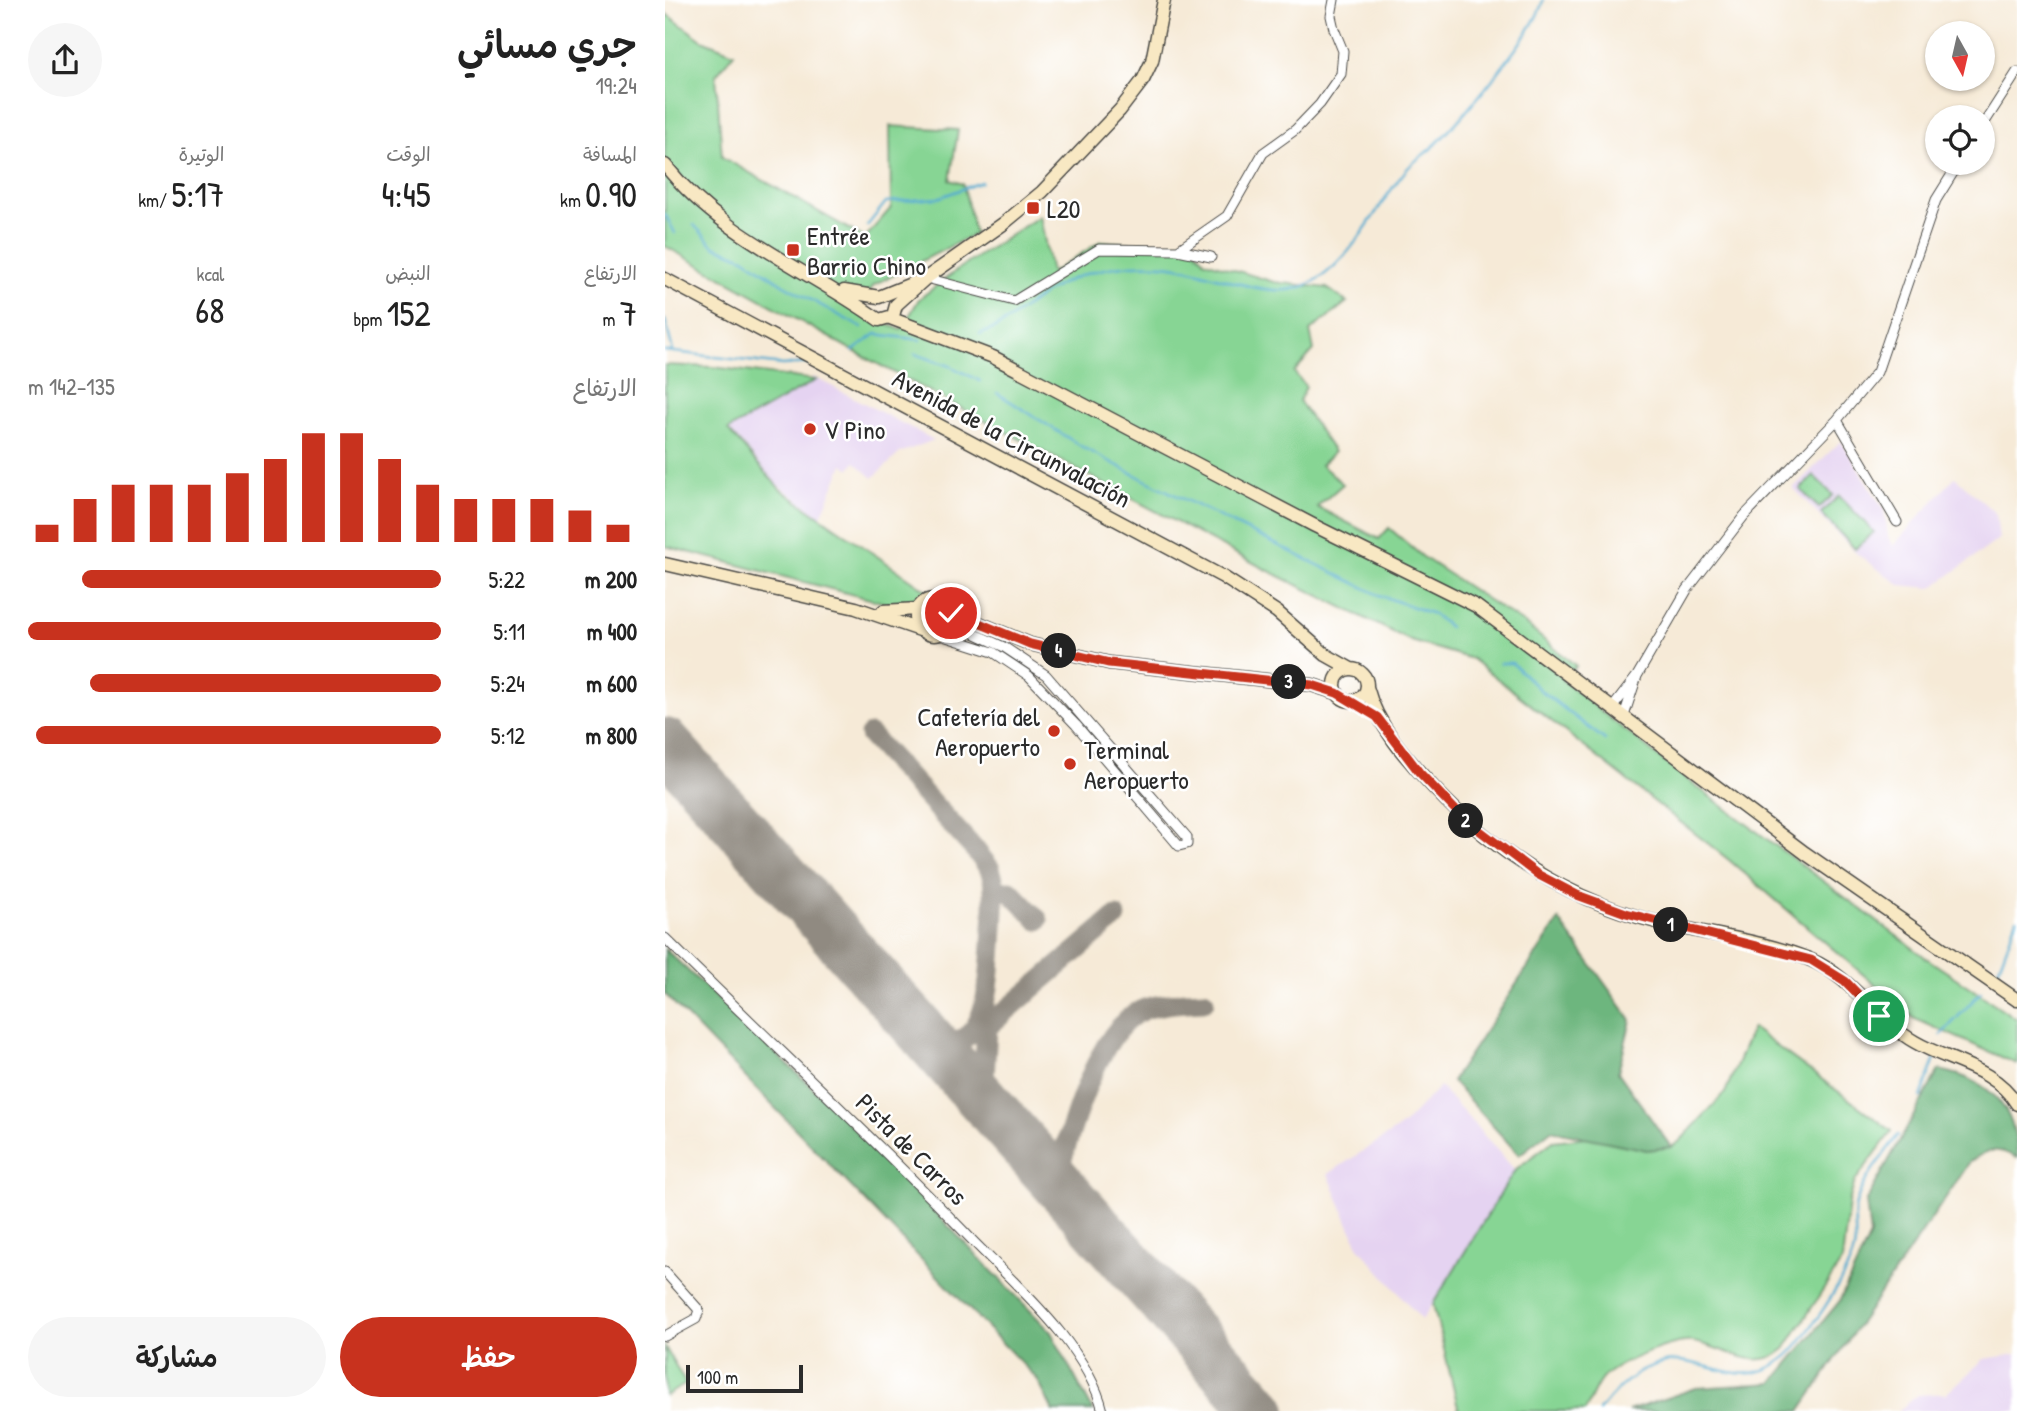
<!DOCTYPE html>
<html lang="ar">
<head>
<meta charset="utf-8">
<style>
  body { margin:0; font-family:"Patrick Hand","Playpen Sans Arabic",sans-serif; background:#f6f6f6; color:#222; direction:rtl; height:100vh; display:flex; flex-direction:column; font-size:26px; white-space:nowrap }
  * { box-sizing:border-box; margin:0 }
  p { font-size:23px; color:#767676 }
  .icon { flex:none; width:38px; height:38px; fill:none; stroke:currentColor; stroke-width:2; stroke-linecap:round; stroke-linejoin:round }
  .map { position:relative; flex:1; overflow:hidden; direction:ltr }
  .sheet { display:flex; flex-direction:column; background:#fff; width:665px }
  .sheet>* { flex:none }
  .needle { width:46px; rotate:172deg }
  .buttons { position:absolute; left:1260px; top:21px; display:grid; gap:14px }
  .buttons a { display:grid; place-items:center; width:70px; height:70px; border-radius:50%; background:#fff; box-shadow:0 2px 5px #0004; font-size:35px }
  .scale { position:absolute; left:21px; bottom:18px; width:117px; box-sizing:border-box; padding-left:7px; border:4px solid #2b2b2b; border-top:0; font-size:19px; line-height:24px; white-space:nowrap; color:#2b2b2b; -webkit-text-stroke:5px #fff; paint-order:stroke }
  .pin { position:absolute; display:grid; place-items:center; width:60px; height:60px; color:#fff; margin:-30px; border:4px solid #fff; border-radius:50%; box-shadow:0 2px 7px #0007 }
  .km { position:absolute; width:35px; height:35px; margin:-18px; border-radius:50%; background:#222; color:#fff; font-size:19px; line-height:35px; text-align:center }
  .round { display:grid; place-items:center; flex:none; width:74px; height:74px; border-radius:37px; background:#f6f6f6 }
  .overview { display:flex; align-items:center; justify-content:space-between; height:119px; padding:0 28px }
  h1 { font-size:38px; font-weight:600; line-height:52px }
  .stats { display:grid; grid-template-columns:repeat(3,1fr); gap:10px; height:119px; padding:7px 28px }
  .stats div { display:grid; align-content:center }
  .stats b { font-size:35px; font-weight:600 }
  .stats small { font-size:19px; font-weight:400 }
  .stats p { font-size:19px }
  .chart { height:196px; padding:14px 28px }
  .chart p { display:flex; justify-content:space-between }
  .chart svg { width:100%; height:126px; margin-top:7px; stroke:#c8321e; stroke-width:6 }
  .button { display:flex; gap:14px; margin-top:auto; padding:14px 28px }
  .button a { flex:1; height:80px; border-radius:42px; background:#c8321e; color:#fff; font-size:28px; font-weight:600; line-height:80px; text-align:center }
  .button a+a { background:#f6f6f6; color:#222 }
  ul { padding:0 28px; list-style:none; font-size:23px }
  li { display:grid; grid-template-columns:112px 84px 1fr; align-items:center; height:52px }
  li i { height:18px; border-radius:9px; background:#c8321e }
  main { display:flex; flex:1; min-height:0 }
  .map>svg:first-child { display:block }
</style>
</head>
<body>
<main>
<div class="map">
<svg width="1352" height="1411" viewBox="0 0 1352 1411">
  <rect width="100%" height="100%" fill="#fff"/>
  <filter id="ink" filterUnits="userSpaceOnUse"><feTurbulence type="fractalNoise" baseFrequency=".0143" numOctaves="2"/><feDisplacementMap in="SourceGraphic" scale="14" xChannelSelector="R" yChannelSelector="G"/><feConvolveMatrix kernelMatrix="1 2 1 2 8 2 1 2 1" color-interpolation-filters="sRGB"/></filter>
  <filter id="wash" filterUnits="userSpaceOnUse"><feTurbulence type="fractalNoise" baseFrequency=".00686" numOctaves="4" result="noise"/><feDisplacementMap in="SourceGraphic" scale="28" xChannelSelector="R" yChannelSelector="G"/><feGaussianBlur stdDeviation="1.57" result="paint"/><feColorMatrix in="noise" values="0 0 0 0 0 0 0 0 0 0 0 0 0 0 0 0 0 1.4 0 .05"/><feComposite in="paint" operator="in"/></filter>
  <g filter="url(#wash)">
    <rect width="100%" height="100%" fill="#f6ead7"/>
    <path fill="#e5d3f1" d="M149,377l120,63 -34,13 -27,25 -18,-16 -5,7 -7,-5 -22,52 -43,-31 -52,-59z
      M1176,441l43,69 4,27 5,9 62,-69 41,37 3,25 -67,49 -32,-3 -43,-31 -64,-66z
      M775,1086l75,84 -93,150 -64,-74 -30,-72 75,-49z
      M1352,1354v57h-119l20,-16 29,-2 37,-34z"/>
    <path fill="#87d594" stroke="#598060" stroke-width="2" d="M0,13l37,27 32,13 -18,22 6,82 143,81 26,-30 -1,-82 68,4 -8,50 13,4 12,50 -101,51 -17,25 44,20 18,-31 38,-29 83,-54 11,57 50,-32 64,6 23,-6 17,20 69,21 53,6 20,14 -37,29 4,19 -20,22 12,15 -7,14 35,51 -13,13 22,19 -26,23 62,32 10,-11 34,29 103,68 50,41 -14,14 123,98 244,182 88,59v45l-102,-45 -186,-159 -257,-201 -61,-18 -146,-72 -406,-215 -194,-108z
      M0,365l48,2 103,13 -88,50 52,59 149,103 -23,11h-21l-220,-57z
      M1149,476l19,19 -14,13 -19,-19z
      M1174,496l35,36 -19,17 -34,-36z
      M1087,1028l140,103 -37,50 -6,21 -7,59 -57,88c-30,25 -59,-2 -92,-7 -19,-3 -71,20 -86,32 -10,7 -16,26 -22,37h-126l-26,-107 82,-134 38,-29 34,-4 60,13 24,-3 9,-6 45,-48z
      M0,1347l21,37 -21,12z"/>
    <path fill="#6db67e" stroke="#4c7054" stroke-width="2" d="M894,920l72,100 -13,52 53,75 -24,3 -96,-20 -32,25 -67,-74z
      M0,949l173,163 213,220 42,79h-40l-16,-32 -372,-385z
      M1274,1070c49,9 78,36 78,88 -20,-11 -29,-10 -47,4l-170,249h-172l68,-23 76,-5 67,-81 31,-66 -4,-35z"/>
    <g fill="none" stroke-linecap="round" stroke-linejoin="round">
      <path stroke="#52abd0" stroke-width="2.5" d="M0,214l10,19
        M29,225l20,21 30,12 40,27 78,43
        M202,226l19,-24 52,-4 43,-16
        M0,320l8,31
        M315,334c21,-6 36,-20 54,-33 38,-29 82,-39 130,-36 44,3 99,37 140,21 46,-17 72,-82 104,-118 8,-9 19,-15 28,-24 26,-26 100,-112 107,-144
        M0,351l118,14 28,-2
        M188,351l23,-17 45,6
        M250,354l35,12 30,15
        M332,393l87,55 61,32 234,115 54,19 16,13
        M835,663h12l28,27 65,50
        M1333,970l19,-51
        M1276,1035l40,-43
        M1256,1097l14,-39
        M934,1411c20,-26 51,-56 88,-49 36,7 62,23 95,-2 20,-14 67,-86 72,-110 4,-17 -3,-36 4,-53 8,-22 27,-43 40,-62"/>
      <path stroke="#908a81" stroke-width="21" d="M205,735l106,116 14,18 3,10c3,21 0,43 -1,65 -3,43 -6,131 -74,83
        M329,899l5,-7 11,-1 28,29
        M323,1013l-4,64 8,34
        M322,1027l129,-110
        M366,1154l20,3 14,-9
        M405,1198l-8,-14 -1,-22c13,-42 39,-137 84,-153 19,-6 39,-7 59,-8"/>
      <path stroke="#908a81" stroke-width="52" d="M0,744l596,667"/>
    </g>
  </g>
  <g filter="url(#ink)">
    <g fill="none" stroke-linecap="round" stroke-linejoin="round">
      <defs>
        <path id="street" d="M1318,125l34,-53
          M513,250l49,-34 36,-63 32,-23 25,-26 21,-30 2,-23 -9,-22 -3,-13 3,-16
          M261,278l88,23 85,-52 79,1 33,7
          M1172,420l60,102
          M272,634l56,18 36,24 47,49 103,121 8,-2v-7l-141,-162 -42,-28 -54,-25
          M972,676l50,-86 57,-74 93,-96 40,-48 59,-172 23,-37
          M948,707l24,-31 -13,40
          M0,938c102,101 207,198 307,302 45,46 115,106 131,171
          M0,1272l34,38 -3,9 -31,17"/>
        <path id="secondary" d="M0,165c57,72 141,103 214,155l14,-4 3,-11 30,-27 77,-54 39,-32 78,-82 23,-30 9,-19 12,-61
          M0,279l558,298 54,35 49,43 25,14
          M179,291l35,6 37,-15
          M225,318l103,39 322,169 161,80 329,247 212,147
          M0,564l191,44 67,23
          M251 617a18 18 0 1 1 36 0a18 18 0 1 1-36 0Z
          M218,611l35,-2
          M286,618l18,1 61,25 79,19 203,22 25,8
          M670 685a16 16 0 1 1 32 0a16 16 0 1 1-32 0Z
          M702,687c10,39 40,72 67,101 62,66 134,112 223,134 50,13 106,18 154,38 42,18 65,60 104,82 34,20 79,25 102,62"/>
      </defs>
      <use href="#street" stroke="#494845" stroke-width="11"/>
      <use href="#secondary" stroke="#494845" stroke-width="15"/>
      <use href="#street" stroke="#fff" stroke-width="9"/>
      <use href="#secondary" stroke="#f8e8c3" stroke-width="12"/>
    </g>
  </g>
  <g fill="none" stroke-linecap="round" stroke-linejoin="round" filter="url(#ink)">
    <defs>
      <path id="route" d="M286,613v5l18,1 61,25 79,19 203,22 25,8 40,24 42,55 44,46 74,56 40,21 49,18 185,47 34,21 34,35"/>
    </defs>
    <use href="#route" stroke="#fff" stroke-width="14"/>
    <use href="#route" stroke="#c8321e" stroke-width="9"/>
  </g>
  <g fill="#c8321e" stroke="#fff" stroke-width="2.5">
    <rect x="361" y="201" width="14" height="14" rx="3.5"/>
    <rect x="121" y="243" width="14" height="14" rx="3.5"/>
    <circle cx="145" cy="429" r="7"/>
    <circle cx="389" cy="731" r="7"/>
    <circle cx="405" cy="764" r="7"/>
  </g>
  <g text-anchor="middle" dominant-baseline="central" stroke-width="5" stroke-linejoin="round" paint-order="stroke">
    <g font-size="26" fill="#2b2b2b" stroke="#fff" text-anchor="start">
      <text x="382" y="208">L20</text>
      <text x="142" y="235">Entrée<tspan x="142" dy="30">Barrio Chino</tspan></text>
      <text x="159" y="429">V Pino</text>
      <text x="375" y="716" text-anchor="end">Cafetería del<tspan x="375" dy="30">Aeropuerto</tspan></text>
      <text x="419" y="749">Terminal<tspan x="419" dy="30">Aeropuerto</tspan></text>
    </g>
    <g font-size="26" fill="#2b2b2b" stroke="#fff">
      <text transform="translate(347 438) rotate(28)">Avenida de la Circunvalación</text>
      <text transform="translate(247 1149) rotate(45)">Pista de Carros</text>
    </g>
  </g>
</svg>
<div class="buttons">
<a><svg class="needle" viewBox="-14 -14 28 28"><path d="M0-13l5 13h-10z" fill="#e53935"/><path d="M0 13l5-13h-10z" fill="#767676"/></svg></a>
<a><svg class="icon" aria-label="locate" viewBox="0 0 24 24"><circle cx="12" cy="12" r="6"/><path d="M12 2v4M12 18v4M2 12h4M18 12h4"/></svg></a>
</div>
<div class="scale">100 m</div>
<div class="pin" style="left:1214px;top:1016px;background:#1e9e55"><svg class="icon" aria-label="arrive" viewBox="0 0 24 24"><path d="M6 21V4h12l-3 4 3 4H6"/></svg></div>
<div class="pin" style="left:286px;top:613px;background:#d93025"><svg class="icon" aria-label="check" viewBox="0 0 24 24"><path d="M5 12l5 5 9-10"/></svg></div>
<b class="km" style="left:1006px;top:925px">1</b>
<b class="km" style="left:801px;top:821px">2</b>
<b class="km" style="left:624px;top:682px">3</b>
<b class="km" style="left:394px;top:651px">4</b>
</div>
<section class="sheet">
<div class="overview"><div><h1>جري مسائي</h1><p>19:24</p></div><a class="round"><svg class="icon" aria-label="share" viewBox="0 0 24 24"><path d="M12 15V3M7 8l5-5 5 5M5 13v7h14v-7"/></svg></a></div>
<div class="stats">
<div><p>المسافة</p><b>0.90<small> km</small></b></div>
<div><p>الوقت</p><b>4:45</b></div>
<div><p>الوتيرة</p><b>5:17<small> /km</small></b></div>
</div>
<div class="stats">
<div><p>الارتفاع</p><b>7<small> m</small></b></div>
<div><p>النبض</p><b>152<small> bpm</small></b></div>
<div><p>kcal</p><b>68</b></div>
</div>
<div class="chart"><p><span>الارتفاع</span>135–142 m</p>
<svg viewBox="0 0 160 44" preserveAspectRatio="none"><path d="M5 44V38M15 44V29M25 44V24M35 44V24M45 44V24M55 44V20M65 44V15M75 44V6M85 44V6M95 44V15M105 44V24M115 44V29M125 44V29M135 44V29M145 44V33M155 44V38"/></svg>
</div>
<ul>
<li><b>200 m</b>5:22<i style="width:87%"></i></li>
<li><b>400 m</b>5:11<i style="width:100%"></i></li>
<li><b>600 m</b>5:24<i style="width:85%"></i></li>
<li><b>800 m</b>5:12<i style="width:98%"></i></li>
</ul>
<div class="button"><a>حفظ</a><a>مشاركة</a></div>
</section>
</main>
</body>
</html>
